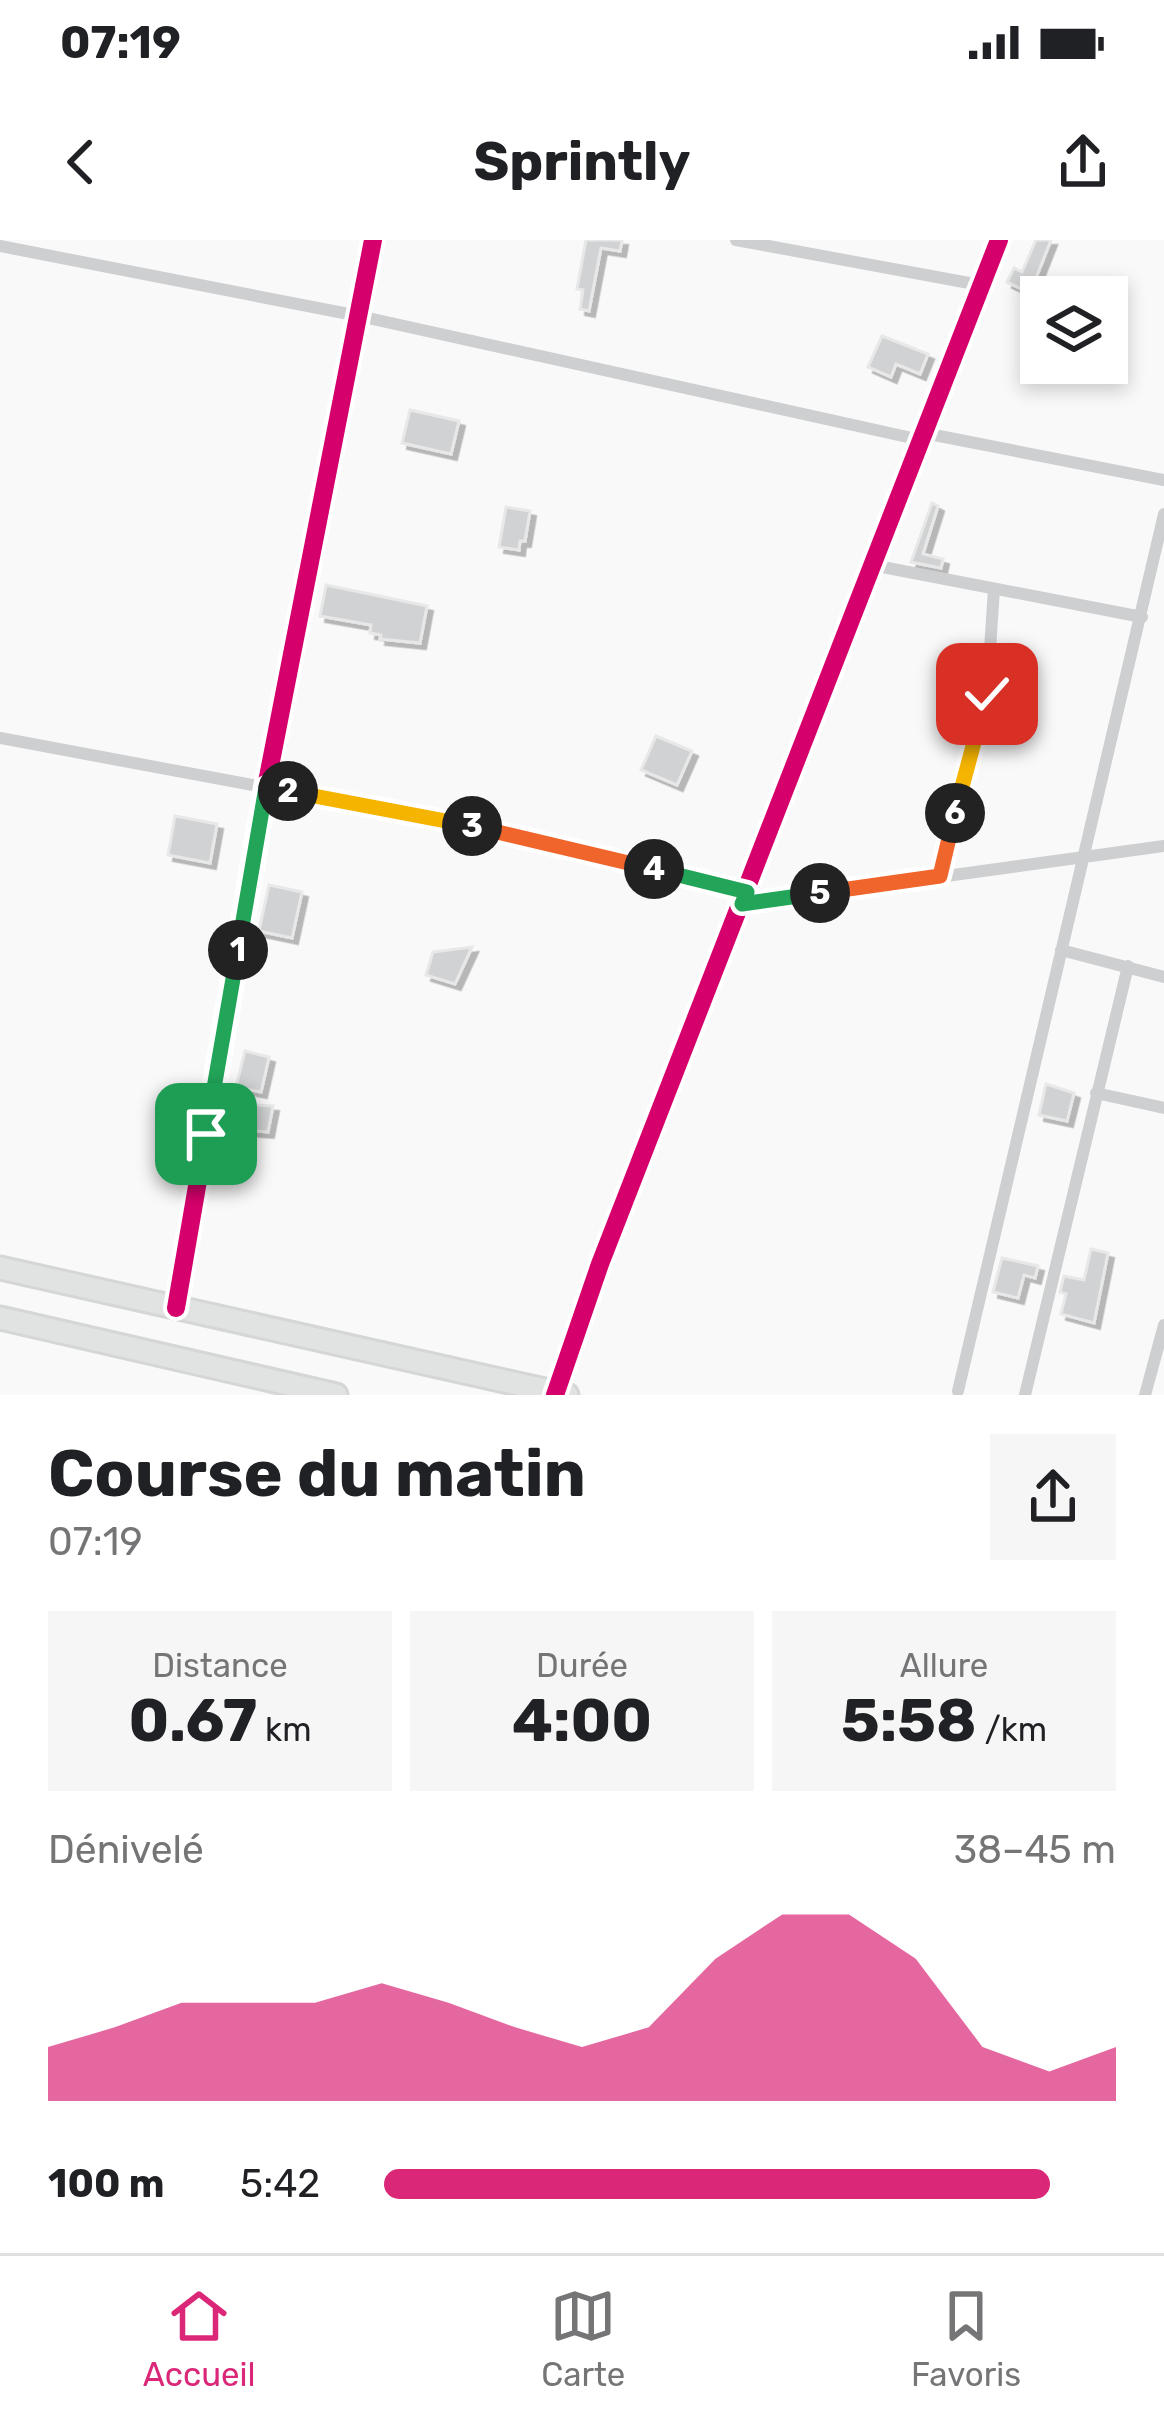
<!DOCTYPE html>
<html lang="fr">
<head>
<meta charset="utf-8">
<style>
  body { margin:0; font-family:Rubik,sans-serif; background:#f6f6f6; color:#202124; height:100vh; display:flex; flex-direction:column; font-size:45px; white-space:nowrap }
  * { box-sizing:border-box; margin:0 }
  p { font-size:39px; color:#757577 }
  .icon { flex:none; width:66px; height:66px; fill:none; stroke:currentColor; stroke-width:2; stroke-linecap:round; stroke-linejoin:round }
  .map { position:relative; height:1155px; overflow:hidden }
  .drawer { display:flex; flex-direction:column; background:#fff; flex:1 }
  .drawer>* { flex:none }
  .buttons { position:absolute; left:1020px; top:36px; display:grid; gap:24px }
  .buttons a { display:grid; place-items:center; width:108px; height:108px; border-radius:0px; background:#fff; box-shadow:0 6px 18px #0003; font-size:60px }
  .pin { position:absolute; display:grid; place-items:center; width:102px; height:102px; color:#fff; margin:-51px; border-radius:24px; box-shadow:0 6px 18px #0006 }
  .km { position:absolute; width:60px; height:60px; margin:-30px; border-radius:50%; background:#222; color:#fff; font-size:33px; line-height:60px; text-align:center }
  .round { display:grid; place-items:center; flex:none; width:126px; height:126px; border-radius:0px; background:#f6f6f6 }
  .overview { display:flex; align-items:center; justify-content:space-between; height:204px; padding:0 48px }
  h1 { font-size:66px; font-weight:700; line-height:90px }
  .figures { display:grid; grid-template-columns:repeat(3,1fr); gap:18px; height:204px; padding:12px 48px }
  .figures div { display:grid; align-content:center; border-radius:0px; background:#f6f6f6; text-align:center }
  .figures b { font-size:60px; font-weight:700 }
  .figures small { font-size:33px; font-weight:400 }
  .figures p { font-size:33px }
  .chart { height:336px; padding:24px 48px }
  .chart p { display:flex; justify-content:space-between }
  .chart svg { width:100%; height:216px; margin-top:12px; fill:#db2777; opacity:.7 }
  ul { padding:0 48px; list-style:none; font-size:39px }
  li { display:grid; grid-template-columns:192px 144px 1fr; align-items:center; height:90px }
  li i { height:30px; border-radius:15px; background:#db2777 }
  .status { display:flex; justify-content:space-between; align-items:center; height:84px; padding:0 60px; background:#fff; direction:ltr }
  .status svg { height:33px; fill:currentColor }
  header { display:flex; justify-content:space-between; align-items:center; height:156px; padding:0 48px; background:#fff; font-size:54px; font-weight:700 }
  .dock { display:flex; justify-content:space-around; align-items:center; height:168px; border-top:3px solid #e0e0e0; background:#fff; font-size:33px; color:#757577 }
  .dock a { display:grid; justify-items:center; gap:6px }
  .dock .on { color:#db2777 }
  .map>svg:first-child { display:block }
</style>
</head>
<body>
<div class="status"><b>07:19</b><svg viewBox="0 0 49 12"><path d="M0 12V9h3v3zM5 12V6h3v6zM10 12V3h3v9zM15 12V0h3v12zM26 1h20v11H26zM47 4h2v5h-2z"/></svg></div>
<header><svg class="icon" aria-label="back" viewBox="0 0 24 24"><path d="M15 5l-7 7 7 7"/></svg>Sprintly<svg class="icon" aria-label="share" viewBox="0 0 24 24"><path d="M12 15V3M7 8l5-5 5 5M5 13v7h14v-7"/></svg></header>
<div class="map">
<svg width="1164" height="1155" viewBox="0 0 1164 1155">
  <defs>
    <filter id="shadow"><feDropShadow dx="5.5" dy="5.5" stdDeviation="0" flood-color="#0004"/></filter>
  </defs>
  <rect width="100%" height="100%" fill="#f9f9f9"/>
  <path fill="#d0d2d3" stroke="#e8e8e8" stroke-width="3" filter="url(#shadow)" d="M586,0h36l-2,11 -19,-3 -12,63 -9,-2 3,-19 -6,-1z
    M1036,0h15l-21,53 -23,-11 7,-14 8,4z
    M882,96l46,18 -8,20 -24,-10 -5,13 -23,-10z
    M410,170l49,11 -8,33 -49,-11z
    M932,263l6,3 -15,48 20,5 -2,9 -30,-6z
    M506,267l24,4 -5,30h-5l-1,9 -20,-3z
    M326,345l101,21 -7,37 -40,-4 1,-4 -11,-2 1,-8 -51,-9z
    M656,496l36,15 -15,34 -36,-15z
    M175,576l42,8 -7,39 -42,-8z
    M269,645l33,7 -10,46 -33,-7z
    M472,707l-17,37 -29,-9 7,-23z
    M245,811l24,6 -8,35 -25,-5z
    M1046,844l28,9 -7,28 -28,-6z
    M223,863l50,3 -5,26 -25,-2 -10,-3 1,-5 -13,-1z
    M1091,1009l17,4 -14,70 -33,-9 5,-20 -6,-2 4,-16 20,4z
    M1002,1018l36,8 -3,12 -11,-3 -6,23 -25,-6z"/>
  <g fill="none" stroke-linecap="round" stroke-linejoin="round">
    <defs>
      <path id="trunk" d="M0,1028l567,127
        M0,1078l336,77"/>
    </defs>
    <use href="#trunk" stroke="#d5d6d6" stroke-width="27"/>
    <path stroke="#cecfd0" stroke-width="12" d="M736,0l244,45
      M0,6l359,70 562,124
      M924,193l240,47
      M872,325l270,52
      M0,498l499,93 248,61
      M941,636l46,-182 7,-105
      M743,664l421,-58
      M1061,710l103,27
      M1096,853l68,15
      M176,1068l90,-521 107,-547
      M958,1151l206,-877
      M1025,1155l103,-429
      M1145,1155l19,-70"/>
    <path stroke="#cecfd0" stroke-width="15" d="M555,1155l45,-131 399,-1024"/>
    <use href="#trunk" stroke="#e1e2e2" stroke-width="21"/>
    <defs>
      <path id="cycleway" d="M176,1068l90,-521 107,-547
        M555,1155l45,-131 399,-1024"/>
    </defs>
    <use href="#cycleway" stroke="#fff" stroke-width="26"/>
    <use href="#cycleway" stroke="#d6006c" stroke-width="18"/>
  </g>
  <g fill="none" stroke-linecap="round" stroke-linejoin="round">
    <defs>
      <path id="split-1" d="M206,894l32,-184"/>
      <path id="split-2" d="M238,710l28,-163 22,4"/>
      <path id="split-3" d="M288,551l184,35"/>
      <path id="split-4" d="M472,586l182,43"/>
      <path id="split-5" d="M654,629l93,23 -5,12 78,-11"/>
      <path id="split-6" d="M820,653l120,-17 15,-63"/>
      <path id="split-7" d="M955,573l32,-119"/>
    </defs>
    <use href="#split-1" stroke="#fff" stroke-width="24"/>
    <use href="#split-2" stroke="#fff" stroke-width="24"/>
    <use href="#split-3" stroke="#fff" stroke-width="24"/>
    <use href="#split-4" stroke="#fff" stroke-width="24"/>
    <use href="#split-5" stroke="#fff" stroke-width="24"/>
    <use href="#split-6" stroke="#fff" stroke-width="24"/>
    <use href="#split-7" stroke="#fff" stroke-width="24"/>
    <use href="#split-1" stroke="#22a559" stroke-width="15"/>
    <use href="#split-2" stroke="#22a559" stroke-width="15"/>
    <use href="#split-3" stroke="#f5b400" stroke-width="15"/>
    <use href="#split-4" stroke="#f0652b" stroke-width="15"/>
    <use href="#split-5" stroke="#22a559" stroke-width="15"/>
    <use href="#split-6" stroke="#f0652b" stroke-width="15"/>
    <use href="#split-7" stroke="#f5b400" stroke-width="15"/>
  </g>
</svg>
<div class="buttons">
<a><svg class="icon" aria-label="layers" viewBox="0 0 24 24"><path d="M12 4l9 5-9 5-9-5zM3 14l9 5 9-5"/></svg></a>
</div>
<div class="pin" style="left:206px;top:894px;background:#1e9e55"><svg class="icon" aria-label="arrive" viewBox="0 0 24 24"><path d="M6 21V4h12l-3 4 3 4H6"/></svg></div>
<div class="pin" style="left:987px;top:454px;background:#d93025"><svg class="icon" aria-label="check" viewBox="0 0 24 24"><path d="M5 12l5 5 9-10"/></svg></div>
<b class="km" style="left:238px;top:710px">1</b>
<b class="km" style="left:288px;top:551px">2</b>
<b class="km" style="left:472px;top:586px">3</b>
<b class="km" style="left:654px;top:629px">4</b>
<b class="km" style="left:820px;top:653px">5</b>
<b class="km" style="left:955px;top:573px">6</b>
</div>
<section class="drawer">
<div class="overview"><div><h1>Course du matin</h1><p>07:19</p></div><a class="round"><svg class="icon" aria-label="share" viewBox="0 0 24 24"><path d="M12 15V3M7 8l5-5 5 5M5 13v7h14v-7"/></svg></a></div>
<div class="figures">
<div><p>Distance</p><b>0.67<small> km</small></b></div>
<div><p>Durée</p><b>4:00</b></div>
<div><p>Allure</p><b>5:58<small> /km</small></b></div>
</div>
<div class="chart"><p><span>Dénivelé</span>38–45 m</p>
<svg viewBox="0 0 160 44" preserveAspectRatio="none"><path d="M0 44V33L10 29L20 24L30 24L40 24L50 20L60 24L70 29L80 33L90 29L100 15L110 6L120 6L130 15L140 33L150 38L160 33V44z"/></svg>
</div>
<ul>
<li><b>100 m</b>5:42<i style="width:91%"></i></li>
</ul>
</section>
<nav class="dock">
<a class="on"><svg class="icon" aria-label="home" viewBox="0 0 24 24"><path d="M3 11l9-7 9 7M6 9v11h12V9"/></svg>Accueil</a>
<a><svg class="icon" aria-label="map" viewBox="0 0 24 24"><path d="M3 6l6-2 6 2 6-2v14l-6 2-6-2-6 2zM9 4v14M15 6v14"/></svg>Carte</a>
<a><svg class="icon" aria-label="saved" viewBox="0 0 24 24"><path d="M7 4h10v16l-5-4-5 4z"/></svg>Favoris</a>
</nav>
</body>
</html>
